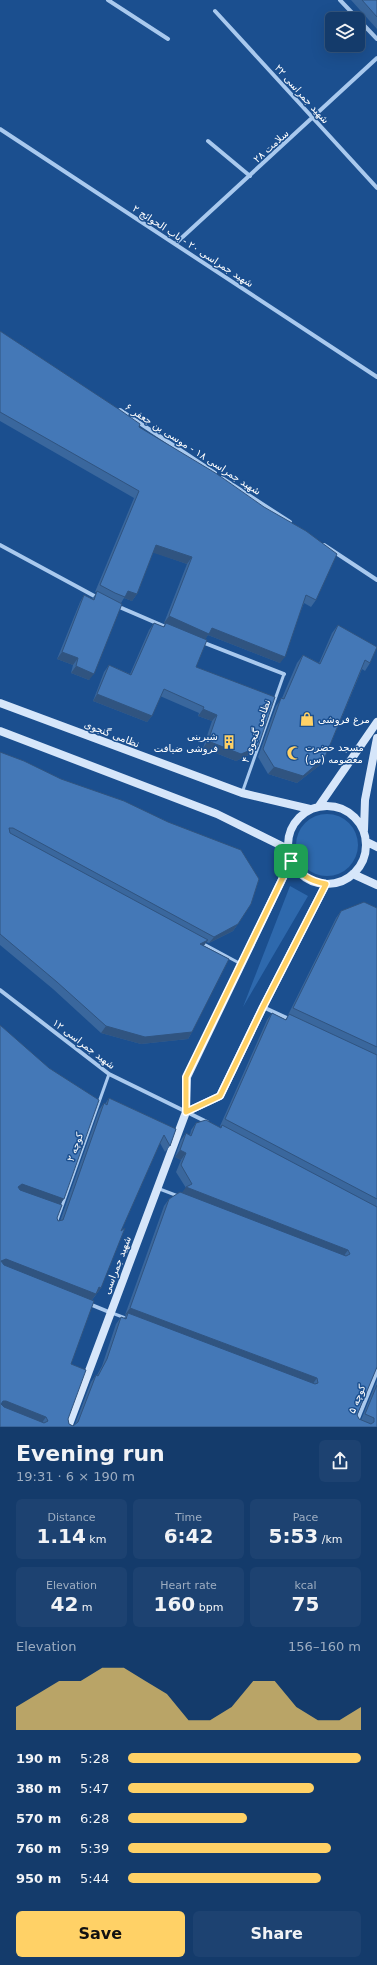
<!DOCTYPE html>
<html lang="en">
<head>
<meta charset="utf-8">
<style>
  body { margin:0; font-family:"DejaVu Sans","Noto Sans Arabic",sans-serif; background:#1d4271; color:#f1f3f6; height:100vh; display:flex; flex-direction:column; font-size:15px; white-space:nowrap }
  * { box-sizing:border-box; margin:0 }
  p { font-size:13px; color:#9dadc1 }
  .icon { flex:none; width:22px; height:22px; fill:none; stroke:currentColor; stroke-width:2; stroke-linecap:round; stroke-linejoin:round }
  .map { position:relative; height:1427px; overflow:hidden }
  .details { display:flex; flex-direction:column; background:#143b6b; flex:1 }
  .details>* { flex:none }
  .fabs { position:absolute; left:325px; top:12px; display:grid; gap:8px }
  .fabs a { display:grid; place-items:center; width:40px; height:40px; border-radius:6px; background:#143b6b; box-shadow:0 4px 16px #0002,0 0 0 1px #33557e; font-size:20px }
  .pin { position:absolute; display:grid; place-items:center; width:34px; height:34px; color:#fff; margin:-17px; border-radius:8px; box-shadow:0 2px 6px #0006 }
  .round { display:grid; place-items:center; flex:none; width:42px; height:42px; border-radius:6px; background:#1d4271 }
  .headline { display:flex; align-items:center; justify-content:space-between; height:68px; padding:0 16px }
  h1 { font-size:22px; font-weight:700; line-height:30px }
  .metrics { display:grid; grid-template-columns:repeat(3,1fr); gap:6px; height:68px; padding:4px 16px }
  .metrics div { display:grid; align-content:center; border-radius:6px; background:#1d4271; text-align:center }
  .metrics b { font-size:20px; font-weight:700 }
  .metrics small { font-size:11px; font-weight:400 }
  .metrics p { font-size:11px }
  .chart { height:112px; padding:8px 16px }
  .chart p { display:flex; justify-content:space-between }
  .chart svg { width:100%; height:72px; margin-top:4px; fill:#ffd166; opacity:.7 }
  .cta { display:flex; gap:8px; margin-top:auto; padding:8px 16px }
  .cta a { flex:1; height:46px; border-radius:6px; background:#ffd166; color:#111; font-size:16px; font-weight:700; line-height:46px; text-align:center }
  .cta a+a { background:#1d4271; color:#f1f3f6 }
  ul { padding:0 16px; list-style:none; font-size:13px }
  li { display:grid; grid-template-columns:64px 48px 1fr; align-items:center; height:30px }
  li i { height:10px; border-radius:5px; background:#ffd166 }
  .map>svg:first-child { display:block }
</style>
</head>
<body>
<div class="map">
<svg width="377" height="1427" viewBox="0 0 377 1427">
  <rect width="100%" height="100%" fill="#1b4f8f"/>
  <path fill="#2e69ad" d="M296 845a31 31 0 1 1 62 0a31 31 0 1 1-62 0Z
    M290,886l18,10 -65,111z"/>
  <g fill="none" stroke-linecap="round" stroke-linejoin="round">
    <path stroke="#a9c9ee" stroke-width="3" d="M242,793l42,-119
      M202,943l39,21
      M157,1188l21,8
      M56,1223l53,-149
      M112,1313l16,6"/>
    <path stroke="#a9c9ee" stroke-width="4" d="M108,0l60,39
      M340,0l18,19
      M215,11l162,177
      M358,19l19,20
      M0,129l377,248
      M208,141l42,35
      M175,244l202,-186
      M120,410l95,63
      M222,478l68,44
      M0,545l98,53
      M324,545l53,35
      M117,606l51,22
      M202,642l82,32
      M0,990l109,84 98,48
      M263,1007l28,13
      M87,1303l22,9
      M357,1421l20,-50"/>
    <path stroke="#d6e6fa" stroke-width="8" d="M0,703l242,90 68,16
      M0,731l217,83 71,35
      M288 845a39 39 0 1 1 78 0a39 39 0 1 1-78 0Z
      M319,806l58,-84
      M364,830l1,-30 12,-62
      M367,842l10,5
      M353,874l24,11
      M186,1112l34,-16 43,-89 63,-123
      M68,1427l118,-315 1,-35 104,-216"/>
  </g>
  <path fill="#3a679d" d="M351,0h26v29z
    M0,331l139,96 177,173 -5,7 -7,-4 -24,60 -72,-28 -3,4 -9,28 62,80 -5,6 -17,8 -33,-13 9,-27 -14,-5 1,-3 -39,-17 -8,20 -5,6 -54,-21 11,-29 5,-7 21,9 19,-44 5,-7 9,4 2,-3 -1,-1 23,-59 -34,-12 -16,42 -5,7 -8,-3 -3,5 -32,77 -18,-7 2,-8 -16,-6 23,-57 4,-7 8,4 5,-7h-2l39,-94 -134,-77z
    M338,625l32,38 -5,8 -3,-2 -37,88 -5,8 -23,18 -29,-9 -10,-17 18,-51 6,-8 15,-35 6,-8 16,8 13,-30z
    M0,752l238,172 -5,7 -24,12 -3,-1 -2,3 -12,87 -4,7 -47,5 -40,-11 -48,-44 -53,-44z
    M377,908v460h-1l-19,47 2,4 2,1 16,-40v47h-377l60,-223 -3,14 1,3h2l39,-111 5,-7 1,1 4,-6 67,31 -6,17 -5,6 -5,-9 -39,88 -20,57 -9,12 -21,64 -3,55 1,5 4,2 2,-2 16,-42 5,-7h1l5,-9 14,-42 5,-7 3,1 2,-3h-1l39,-109 5,-7 14,-7 3,-4 -10,-16 5,-12 -6,-3 6,-17 5,-7 4,2 1,-5 5,-7 24,4 1,-1h-1l47,-106 5,-7 13,7 4,-5h-1l48,-97 5,-7z"/>
  <path fill="#305480" d="M156,545l36,12 -5,7 -36,-12z
    M128,591l9,3 -5,7 -8,-3z
    M169,616l43,12 73,29 -5,6 -72,-28 -3,5 -41,-17z
    M62,652l16,6 -5,7 -16,-6z
    M76,666l18,8 -5,6 -18,-7z
    M97,694l55,22 -5,6 -54,-21z
    M203,709l14,6 -5,6 -14,-5z
    M208,741l50,6 -5,6 -17,8 -33,-13z
    M325,757l-5,8 -23,18 -29,-9 6,-7z
    M238,924l-5,7 -24,12 5,-6z
    M208,940l-5,7 -3,-3z
    M106,1026l86,6 -4,7 -47,5 -40,-11z
    M180,1150l6,3 -5,7 -6,-3z
    M22,1184l42,15 -5,7 -42,-15 1,-4z
    M186,1187l162,63 -5,7 -162,-63z
    M6,1259l93,28 2,1 -10,13 -90,-35v-5z
    M130,1308l187,70 -5,7 -184,-72 -2,2h-1z
    M3,1401h3l40,16 -5,7 -41,-16z"/>
  <path fill="#4478b7" stroke="#305480" fill-rule="evenodd" d="M362,0h15v17z
    M0,331l120,79 20,14 -1,3 78,47 47,33 42,24 31,23 -21,46 -10,-5 -21,62 -73,-29 -3,6 -40,-18 23,-59 -36,-12 -19,49 -9,-3 -3,6 -10,-4 -15,-8 39,-94 -139,-79z
    M97,591l25,13 -28,70 -18,-8 2,-8 -16,-6 22,-57 10,5z
    M154,623l10,4 2,-4 41,17 -11,27 79,30 -17,50 -17,7 -33,-13 9,-26 -14,-6 1,-2 -40,-18 -12,27 -55,-22 12,-29 22,10z
    M338,625l39,22 -7,16 -5,-3 -40,97 -22,19 -29,-9 -11,-18 18,-51 3,1 19,-44 17,9z
    M0,752l24,9 37,18 63,22 44,21 73,28 18,29 -8,25 -13,20 -24,13 -201,-109h-4l1,5 198,107 -8,4 29,15 -37,73 -47,5 -39,-11 -49,-44 -57,-48z
    M364,902l13,6v139l-84,-39 48,-97z
    M272,1013l14,7 3,-6 88,41v144l-152,-80z
    M0,1025l49,43 50,32 -35,99 -42,-15 -4,3 2,3 42,15 -5,13 1,3 5,-1 41,-117 3,2 2,-7 67,31 -6,17 -6,-11 -4,8 -39,88 4,-3 -24,60 -2,-1 -3,7 -90,-35 -5,2 3,4 90,36 -23,63 15,6 -18,49 1,5 4,2 5,-4 18,-47 2,1 9,-17 14,-42 5,2 2,-6 187,71 3,-1 -1,-5 -187,-70 39,-109 11,-7 166,64 4,-2 -2,-4 -162,-63 6,-3 -11,-19 5,-12 -6,-3 6,-17 5,3 5,-13 10,-3 15,8 1,-3 155,82v160l-20,48 2,4 12,5 3,-2v-4l-9,-4 12,-29v42h-377zM3,1401h3l40,16 2,4 -4,2 -40,-16 -3,-3z"/>
  <g fill="none" stroke-linecap="round" stroke-linejoin="round">
    <defs>
      <path id="route" d="M291,861c9,14 19,20 35,23l-63,123 -43,89 -34,16v-35z"/>
    </defs>
    <use href="#route" stroke="#fff" stroke-width="8"/>
    <use href="#route" stroke="#ffd166" stroke-width="5"/>
  </g>
  <defs>
    <symbol id="shop-bare" viewBox="-9 -9 18 18"><path d="M-5-2.5h2.3a2.7 3.5 0 0 1 5.4 0H5L5.5 6h-11ZM-1.5-2.5h3a1.5 2.3 0 0 0-3 0Z" fill="#ffd166" stroke="#1b4f8f" stroke-width="2.5" paint-order="stroke"/></symbol>
    <symbol id="building-bare" viewBox="-9 -9 18 18"><path d="M-4-6H4V6H1V3H-1V6H-4ZM-2.5-4.3h1.7v1.8h-1.7ZM.8-4.3h1.7v1.8H.8ZM-2.5-1h1.7V.8h-1.7ZM.8-1h1.7V.8H.8Z" fill="#ffd166" stroke="#1b4f8f" stroke-width="2.5" paint-order="stroke"/></symbol>
    <symbol id="mosque-bare" viewBox="-9 -9 18 18"><path d="M3.5-4.9A6 6 0 1 0 3.5 4.9A5 5 0 1 1 3.5-4.9Z" fill="#ffd166" stroke="#1b4f8f" stroke-width="2.5" paint-order="stroke"/></symbol>
  </defs>
  <g fill-rule="evenodd">
    <use href="#shop-bare" x="297" y="709" width="20" height="20"/>
    <use href="#building-bare" x="219" y="732" width="20" height="20"/>
    <use href="#mosque-bare" x="284" y="743" width="20" height="20"/>
  </g>
  <g text-anchor="middle" dominant-baseline="central" stroke-width="3" stroke-linejoin="round" paint-order="stroke">
    <g font-size="10" fill="#fff" stroke="#1b4f8f">
      <text transform="translate(302 94) rotate(48)">شهید جمراسی ۲۲</text>
      <text transform="translate(271 146) rotate(-42)">سلامت ۲۸</text>
      <text transform="translate(193 246) rotate(33)">شهید جمراسی ۲۰ - باب الحوائج ۲</text>
      <text transform="translate(193 449) rotate(33)">شهید جمراسی ۱۸ - موسی بن جعفر ۶</text>
      <text transform="translate(256 731) rotate(-70)">نظامی گنجوی ۴</text>
      <text transform="translate(112 734) rotate(21)">نظامی گنجوی</text>
      <text transform="translate(84 1044) rotate(37)">شهید جمراسی ۱۲</text>
      <text transform="translate(75 1147) rotate(-70)">کوچه ۲</text>
      <text transform="translate(117 1265) rotate(-69)">شهید جمراسی</text>
      <text transform="translate(357 1399) rotate(-68)">کوچه ۵</text>
    </g>
    <g font-size="10" fill="#fff" stroke="#1b4f8f" text-anchor="start">
      <text x="318" y="719">مرغ فروشی</text>
      <text x="218" y="736" text-anchor="end">شیرینی<tspan x="218" dy="12">فروشی ضیافت</tspan></text>
      <text x="305" y="747">مسجد حضرت<tspan x="305" dy="12">معصومه (س)</tspan></text>
    </g>
  </g>
</svg>
<div class="fabs">
<a><svg class="icon" aria-label="layers" viewBox="0 0 24 24"><path d="M12 4l9 5-9 5-9-5zM3 14l9 5 9-5"/></svg></a>
</div>
<div class="pin" style="left:291px;top:861px;background:#1e9e55"><svg class="icon" aria-label="arrive" viewBox="0 0 24 24"><path d="M6 21V4h12l-3 4 3 4H6"/></svg></div>
</div>
<section class="details">
<div class="headline"><div><h1>Evening run</h1><p>19:31 · 6 × 190 m</p></div><a class="round"><svg class="icon" aria-label="share" viewBox="0 0 24 24"><path d="M12 15V3M7 8l5-5 5 5M5 13v7h14v-7"/></svg></a></div>
<div class="metrics">
<div><p>Distance</p><b>1.14<small> km</small></b></div>
<div><p>Time</p><b>6:42</b></div>
<div><p>Pace</p><b>5:53<small> /km</small></b></div>
</div>
<div class="metrics">
<div><p>Elevation</p><b>42<small> m</small></b></div>
<div><p>Heart rate</p><b>160<small> bpm</small></b></div>
<div><p>kcal</p><b>75</b></div>
</div>
<div class="chart"><p><span>Elevation</span>156–160 m</p>
<svg viewBox="0 0 160 44" preserveAspectRatio="none"><path d="M0 44V30L10 22L20 14L30 14L40 6L50 6L60 14L70 22L80 38L90 38L100 30L110 14L120 14L130 30L140 38L150 38L160 30V44z"/></svg>
</div>
<ul>
<li><b>190 m</b>5:28<i style="width:100%"></i></li>
<li><b>380 m</b>5:47<i style="width:80%"></i></li>
<li><b>570 m</b>6:28<i style="width:51%"></i></li>
<li><b>760 m</b>5:39<i style="width:87%"></i></li>
<li><b>950 m</b>5:44<i style="width:83%"></i></li>
</ul>
<div class="cta"><a>Save</a><a>Share</a></div>
</section>
</body>
</html>
